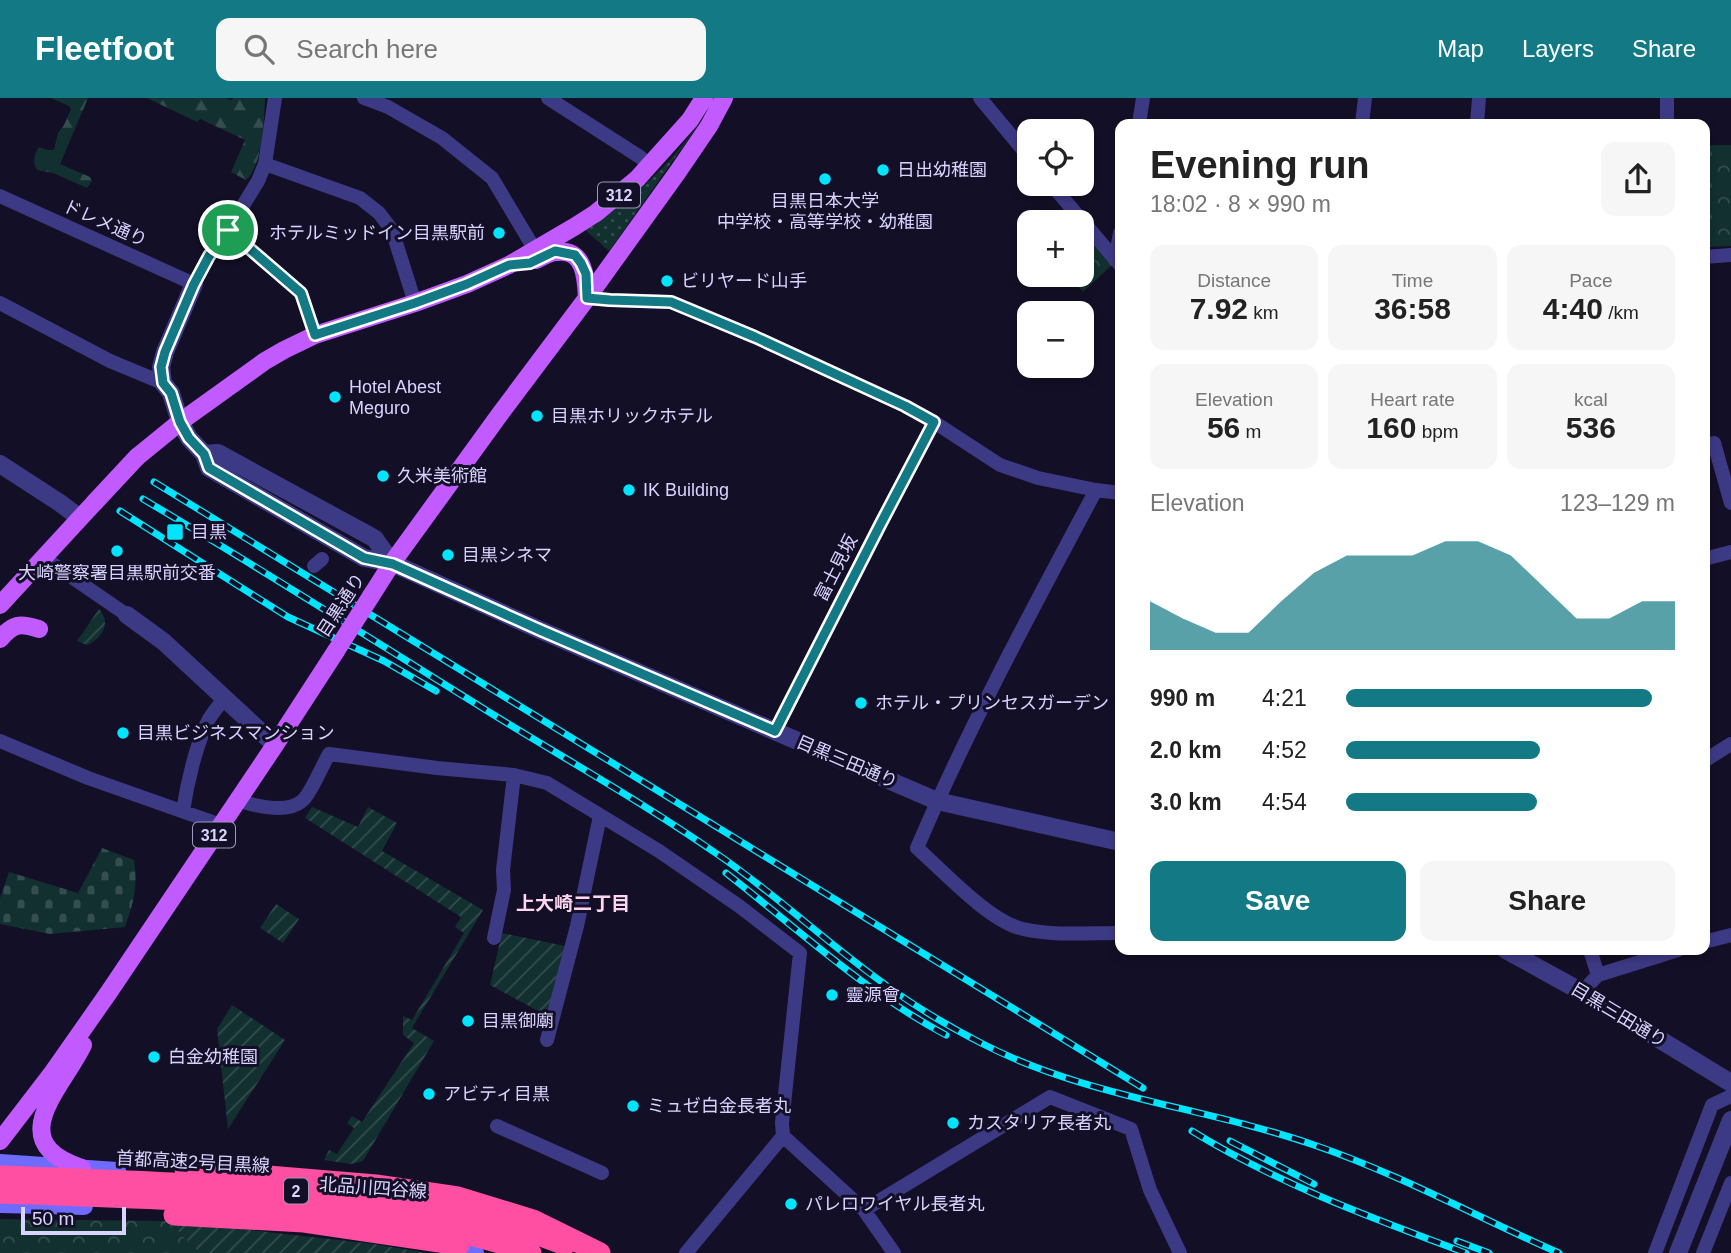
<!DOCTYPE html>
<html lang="en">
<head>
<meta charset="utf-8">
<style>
  body { margin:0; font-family:Arial,"Noto Sans JP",sans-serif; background:#f6f6f6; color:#222; height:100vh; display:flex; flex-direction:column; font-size:26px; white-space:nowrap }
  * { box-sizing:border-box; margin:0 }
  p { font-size:23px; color:#767676 }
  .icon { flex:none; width:38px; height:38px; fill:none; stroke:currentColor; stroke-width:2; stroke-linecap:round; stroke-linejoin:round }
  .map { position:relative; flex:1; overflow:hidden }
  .drawer { position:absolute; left:1115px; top:21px; width:595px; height:836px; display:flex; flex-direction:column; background:#fff; border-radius:14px; box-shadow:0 4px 10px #0003 }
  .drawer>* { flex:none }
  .buttons { position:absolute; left:1017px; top:21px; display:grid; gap:14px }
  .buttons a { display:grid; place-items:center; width:77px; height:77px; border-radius:14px; background:#fff; box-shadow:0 4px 10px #0003; font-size:35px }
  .scale { position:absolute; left:21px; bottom:18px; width:105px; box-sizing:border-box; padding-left:7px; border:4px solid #d9d4ff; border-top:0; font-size:19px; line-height:24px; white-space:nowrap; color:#d9d4ff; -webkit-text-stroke:5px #130f26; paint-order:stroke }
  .pin { position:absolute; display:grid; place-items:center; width:60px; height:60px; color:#fff; margin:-30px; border:4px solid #fff; border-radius:50%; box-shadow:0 2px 7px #0007 }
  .round { display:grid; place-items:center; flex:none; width:74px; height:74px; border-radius:14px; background:#f6f6f6 }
  .overview { display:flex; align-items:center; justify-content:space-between; height:119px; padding:0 35px }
  h1 { font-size:38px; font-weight:800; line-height:52px }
  .stats { display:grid; grid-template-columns:repeat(3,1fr); gap:10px; height:119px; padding:7px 35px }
  .stats div { display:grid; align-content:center; border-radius:14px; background:#f6f6f6; text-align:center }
  .stats b { font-size:30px; font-weight:800 }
  .stats small { font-size:19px; font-weight:400 }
  .stats p { font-size:19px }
  .chart { height:196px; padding:14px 35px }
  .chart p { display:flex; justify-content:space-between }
  .chart svg { width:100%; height:126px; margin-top:7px; fill:#137a85; opacity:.7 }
  .action { display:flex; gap:14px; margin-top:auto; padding:14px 35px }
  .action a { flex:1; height:80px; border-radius:14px; background:#137a85; color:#fff; font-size:28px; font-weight:800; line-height:80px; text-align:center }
  .action a+a { background:#f6f6f6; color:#222 }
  ul { padding:0 35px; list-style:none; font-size:23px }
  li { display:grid; grid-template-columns:112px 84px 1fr; align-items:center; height:52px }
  li i { height:18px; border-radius:9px; background:#137a85 }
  header { display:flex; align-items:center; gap:42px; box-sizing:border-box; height:98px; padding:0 35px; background:#137a85; color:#fff }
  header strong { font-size:33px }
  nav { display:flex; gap:38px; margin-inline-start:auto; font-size:24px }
  .search { width:490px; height:63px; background:#f6f6f6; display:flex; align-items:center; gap:18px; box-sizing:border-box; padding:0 24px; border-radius:14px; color:#767676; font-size:26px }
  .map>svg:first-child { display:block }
</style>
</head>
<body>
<header>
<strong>Fleetfoot</strong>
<div class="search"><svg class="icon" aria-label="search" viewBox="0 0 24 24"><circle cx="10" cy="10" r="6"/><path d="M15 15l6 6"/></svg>Search here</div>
<nav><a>Map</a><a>Layers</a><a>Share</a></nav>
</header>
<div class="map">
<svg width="1731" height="1155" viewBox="0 0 1731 1155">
  <defs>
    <pattern id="grass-dots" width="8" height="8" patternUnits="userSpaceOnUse" patternTransform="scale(1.75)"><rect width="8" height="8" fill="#12302f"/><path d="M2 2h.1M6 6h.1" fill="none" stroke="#344d4e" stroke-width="1.8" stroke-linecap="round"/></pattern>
    <pattern id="forest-firs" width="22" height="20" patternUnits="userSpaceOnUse" patternTransform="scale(1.75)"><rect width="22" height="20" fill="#12302f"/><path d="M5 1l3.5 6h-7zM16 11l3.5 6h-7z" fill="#344d4e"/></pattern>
    <pattern id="cemetery-stones" width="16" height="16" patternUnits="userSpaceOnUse" patternTransform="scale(1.75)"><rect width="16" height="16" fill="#12302f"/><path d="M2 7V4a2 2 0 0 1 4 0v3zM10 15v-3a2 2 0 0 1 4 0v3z" fill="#344d4e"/></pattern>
    <pattern id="park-crowns" width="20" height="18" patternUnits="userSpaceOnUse" patternTransform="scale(1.75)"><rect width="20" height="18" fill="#12302f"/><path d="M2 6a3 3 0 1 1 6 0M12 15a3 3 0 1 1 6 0" fill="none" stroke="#344d4e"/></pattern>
    <pattern id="garden-furrows" width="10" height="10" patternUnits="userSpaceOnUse" patternTransform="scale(1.75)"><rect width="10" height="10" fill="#12302f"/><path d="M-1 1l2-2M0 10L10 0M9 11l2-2" fill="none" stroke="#344d4e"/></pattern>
  </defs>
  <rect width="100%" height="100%" fill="#130f26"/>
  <path fill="url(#grass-dots)" d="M704,19l-95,134 -24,-21c29,-18 57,-41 81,-66 14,-14 25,-32 38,-47z"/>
  <path fill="url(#forest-firs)" d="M51,0h37l-28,66 30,13 2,4 -5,7 -34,-15 -16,-3c-5,-9 -3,-15 2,-23l8,3h7l4,-17 6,-8 7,-16 -2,-3z
    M147,0h78l7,2 1,-2h32c-1,22 -2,67 -19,82l-15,-8 14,-32 -45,-21 -3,3z"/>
  <path fill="url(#cemetery-stones)" d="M102,750l32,12c4,26 0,42 -9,67l-75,7 -50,-10v-26l9,-26 69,21z"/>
  <path fill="url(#park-crowns)" d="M1704,47h27v101l-26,1z
    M1082,130l31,36 -30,28 -15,-17h14z
    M0,1121l168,2 32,32h-200z"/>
  <path fill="url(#garden-furrows)" d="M99,511c13,14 3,30 -12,36l-10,-4z
    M312,709l46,20 10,-20 29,16 -15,28 101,59 -71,118 22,13 -71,120 -12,3 -27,-4 5,-10 8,4 17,-26 -7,-5 5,-7 10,6 52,-79 -11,-8v-19l9,4 52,-87 -9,-6 6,-10 -156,-99z
    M276,806l23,15 -16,24 -23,-15z
    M502,835l63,13 -16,71 -59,-32z
    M232,907l53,35 -57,89 -11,-100z
    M168,1123l206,23 53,9h-227z"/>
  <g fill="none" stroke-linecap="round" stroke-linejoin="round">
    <path stroke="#3d3a85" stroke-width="14" d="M364,0l24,9 54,31 50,40 43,72
      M548,0l92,59 9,8
      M980,0l49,59
      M1139,26l4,-26
      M1362,26l3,-26
      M1477,26l2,-26
      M1667,26v-26
      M265,66l95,34 19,15 13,17 23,73
      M1051,86l69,81
      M0,98l194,88 15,-28 19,-26 30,-49 7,-17 10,-66
      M228,132l73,63 14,42
      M1704,159l27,-2
      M1115,162l5,-27
      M587,200l23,2 62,2 83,35 151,69 28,16 66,43 38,13 58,12 24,3
      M0,205l110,58 53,22
      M1704,347l10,-2 17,60
      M1096,392c-63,118 -127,236 -179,358 27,24 73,74 106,81 31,7 65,4 97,4
      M44,460l83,57
      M1704,461l27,-7
      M314,468l8,-7
      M775,633l105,-206 54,-103
      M0,643l88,37 133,47
      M1704,663l27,-17
      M238,702c16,6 49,14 64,1 8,-6 21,-37 27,-47l108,14 77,7 33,8 112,68 80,55 61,47 -18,170 1,13
      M183,713c4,-27 13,-66 25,-90 4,-8 11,-15 16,-23
      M494,840l10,-48 -1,-20 11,-95
      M1704,844l27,-7
      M1590,852l8,25
      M1582,894l16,-17 80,-25
      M547,942l30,-114 23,-110
      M497,1028l105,47
      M864,1112l186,-113 81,32 19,61 30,63
      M686,1155l97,-117 81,74 30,43
      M1655,1155l57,-148 19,-9
      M1703,1155l28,-70"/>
    <path stroke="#3d3a85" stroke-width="18" d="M194,186l-29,68 -4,15 2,16 8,10 9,29 9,16 15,16 5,14 155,90 28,5 148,67 397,171 183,41
      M204,356l14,-1 152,83 5,3 17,24
      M0,366l60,39 20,15
      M127,517l37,27 111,103
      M1506,852l76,42 149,91
      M1678,1155l53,-133"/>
    <path stroke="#6f6bff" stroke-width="18" d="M0,1065l117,8
      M0,1106l84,2
      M445,1145l30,10"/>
    <path stroke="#c25bff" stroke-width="18" d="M536,162c6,-3 14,-8 21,-8 28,-3 29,26 30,46
      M137,359l43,-35 85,-61 19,-11 31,-15 100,-32 52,-19 42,-19 65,-38 22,-14 41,-34 53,-59 14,-22
      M371,498l21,-33 108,-149 87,-116 90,-125 32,-47 15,-28
      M0,507l95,-103
      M0,541c14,-16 20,-16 39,-10
      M0,1043l53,-69 56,-80 166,-247 61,-94
      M82,1070c-80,-26 -21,-78 1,-123"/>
    <path stroke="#ff4fa3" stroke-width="21" d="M0,1078c105,4 210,7 315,17 25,2 50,4 74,7 60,7 121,23 176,45
      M0,1095c108,4 216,6 323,18 73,8 138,18 208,42"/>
    <defs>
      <path id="rail" d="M154,384l989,606
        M143,401c117,69 231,142 346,213 76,47 155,91 228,142 60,41 113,92 173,134 29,21 60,39 91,55 104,54 223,64 333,102 85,29 163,72 245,108
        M120,413l168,106 96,44 52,30
        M726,775c72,56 139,119 220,162
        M1192,1033c86,53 180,87 274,122
        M1230,1043l84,43
        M1457,1143l32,12"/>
    </defs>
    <use href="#rail" stroke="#00e5ff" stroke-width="7"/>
    <use href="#rail" stroke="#130f26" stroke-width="4.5" stroke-dasharray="13" stroke-linecap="butt"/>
    <path stroke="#c25bff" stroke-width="18" d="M95,404l42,-45
      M336,553l35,-55"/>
    <path stroke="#ff4fa3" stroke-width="21" d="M185,1071l191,16 82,12 75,23 67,33
      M174,1117l130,7 155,23"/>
  </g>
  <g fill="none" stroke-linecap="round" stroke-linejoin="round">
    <defs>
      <path id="route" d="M228,132l73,63 14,42 100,-32 52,-19 42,-19 21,-2 25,-12 20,4 6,8 5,11 1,24 23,2 61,2 84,35 150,69 29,16 -54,103 -105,206 -235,-101 -147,-66 -29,-6 -155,-90 -5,-14 -15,-16 -9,-16 -9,-29 -8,-10 -2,-16 4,-15 29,-68 15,-28z"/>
    </defs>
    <use href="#route" stroke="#fff" stroke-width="14"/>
    <use href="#route" stroke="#137a85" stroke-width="9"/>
  </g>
  <g fill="#00e5ff" stroke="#130f26" stroke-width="2.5">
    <circle cx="883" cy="72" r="7"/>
    <circle cx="825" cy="81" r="7"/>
    <circle cx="499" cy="135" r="7"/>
    <circle cx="667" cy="183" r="7"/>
    <circle cx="335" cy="299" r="7"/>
    <circle cx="537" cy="318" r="7"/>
    <circle cx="383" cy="378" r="7"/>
    <circle cx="629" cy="392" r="7"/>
    <rect x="166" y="425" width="18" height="18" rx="3.5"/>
    <circle cx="117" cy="453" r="7"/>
    <circle cx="448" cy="457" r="7"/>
    <circle cx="861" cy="605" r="7"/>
    <circle cx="123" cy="635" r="7"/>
    <circle cx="832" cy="897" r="7"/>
    <circle cx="468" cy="923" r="7"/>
    <circle cx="154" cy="959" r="7"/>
    <circle cx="429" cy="996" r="7"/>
    <circle cx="633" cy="1008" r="7"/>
    <circle cx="953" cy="1025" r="7"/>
    <circle cx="791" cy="1106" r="7"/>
  </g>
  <g text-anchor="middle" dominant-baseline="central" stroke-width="6" stroke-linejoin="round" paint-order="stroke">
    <g fill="#130f26" stroke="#9e99be" stroke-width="2">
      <rect x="598" y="84.5" width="42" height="25" rx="5"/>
      <rect x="193" y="724.5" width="42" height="25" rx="5"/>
      <rect x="284" y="1080.5" width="24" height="25" rx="5"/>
    </g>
    <g font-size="16" font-weight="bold" fill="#d9d4ff">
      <text x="619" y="97">312</text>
      <text x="214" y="737">312</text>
      <text x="296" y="1093">2</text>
    </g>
    <g font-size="18" fill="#d9d4ff" stroke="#130f26" text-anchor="start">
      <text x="897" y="72">日出幼稚園</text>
      <text x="825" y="103" text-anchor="middle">目黒日本大学<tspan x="825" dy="21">中学校・高等学校・幼稚園</tspan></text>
      <text x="485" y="135" text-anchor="end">ホテルミッドイン目黒駅前</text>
      <text x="681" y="183">ビリヤード山手</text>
      <text x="349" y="289">Hotel Abest<tspan x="349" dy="21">Meguro</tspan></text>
      <text x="551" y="318">目黒ホリックホテル</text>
      <text x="397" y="378">久米美術館</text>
      <text x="643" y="392">IK Building</text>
      <text x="191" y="434">目黒</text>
      <text x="462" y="457">目黒シネマ</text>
      <text x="117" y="475" text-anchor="middle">大崎警察署目黒駅前交番</text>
      <text x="875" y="605">ホテル・プリンセスガーデン</text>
      <text x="137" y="635">目黒ビジネスマンション</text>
      <text x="846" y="897">靈源會</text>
      <text x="482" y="923">目黒御廟</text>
      <text x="168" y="959">白金幼稚園</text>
      <text x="443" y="996">アビティ目黒</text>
      <text x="647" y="1008">ミュゼ白金長者丸</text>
      <text x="967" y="1025">カスタリア長者丸</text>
      <text x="805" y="1106">パレロワイヤル長者丸</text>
    </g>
    <g font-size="18" fill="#d9d4ff" stroke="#130f26">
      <text transform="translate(105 125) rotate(24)">ドレメ通り</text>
      <text transform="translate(836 470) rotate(-63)">富士見坂</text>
      <text transform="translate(341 507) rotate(-57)">目黒通り</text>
      <text transform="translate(847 664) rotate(23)">目黒三田通り</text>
      <text transform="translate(1619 917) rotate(31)">目黒三田通り</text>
      <text transform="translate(193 1064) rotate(3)">首都高速2号目黒線</text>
      <text transform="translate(373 1090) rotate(4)">北品川四谷線</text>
    </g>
    <g font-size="19" font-weight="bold" fill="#ffd6f0" stroke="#130f26">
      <text x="573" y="805">上大崎二丁目</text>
    </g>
  </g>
</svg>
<div class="buttons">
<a><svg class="icon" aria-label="locate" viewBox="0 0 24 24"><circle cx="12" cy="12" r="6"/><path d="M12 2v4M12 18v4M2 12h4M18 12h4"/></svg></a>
<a>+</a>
<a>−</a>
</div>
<div class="scale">50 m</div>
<div class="pin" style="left:228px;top:132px;background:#1e9e55"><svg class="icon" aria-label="arrive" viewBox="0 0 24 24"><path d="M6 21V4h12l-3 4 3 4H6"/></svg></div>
<section class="drawer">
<div class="overview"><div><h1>Evening run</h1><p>18:02 · 8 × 990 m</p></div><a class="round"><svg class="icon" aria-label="share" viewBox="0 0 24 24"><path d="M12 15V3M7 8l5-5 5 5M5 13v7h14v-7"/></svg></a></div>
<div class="stats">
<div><p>Distance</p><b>7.92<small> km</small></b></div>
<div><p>Time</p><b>36:58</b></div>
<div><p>Pace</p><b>4:40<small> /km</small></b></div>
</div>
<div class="stats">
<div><p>Elevation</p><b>56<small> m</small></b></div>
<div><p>Heart rate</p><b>160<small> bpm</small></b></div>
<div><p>kcal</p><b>536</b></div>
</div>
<div class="chart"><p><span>Elevation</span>123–129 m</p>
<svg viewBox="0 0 160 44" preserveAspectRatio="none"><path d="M0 44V27L10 33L20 38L30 38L40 27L50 17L60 11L70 11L80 11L90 6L100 6L110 11L120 22L130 33L140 33L150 27L160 27V44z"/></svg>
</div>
<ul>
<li><b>990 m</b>4:21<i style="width:93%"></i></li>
<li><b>2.0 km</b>4:52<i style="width:59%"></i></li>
<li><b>3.0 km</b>4:54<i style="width:58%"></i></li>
</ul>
<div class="action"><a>Save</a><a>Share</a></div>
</section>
</div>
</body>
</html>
